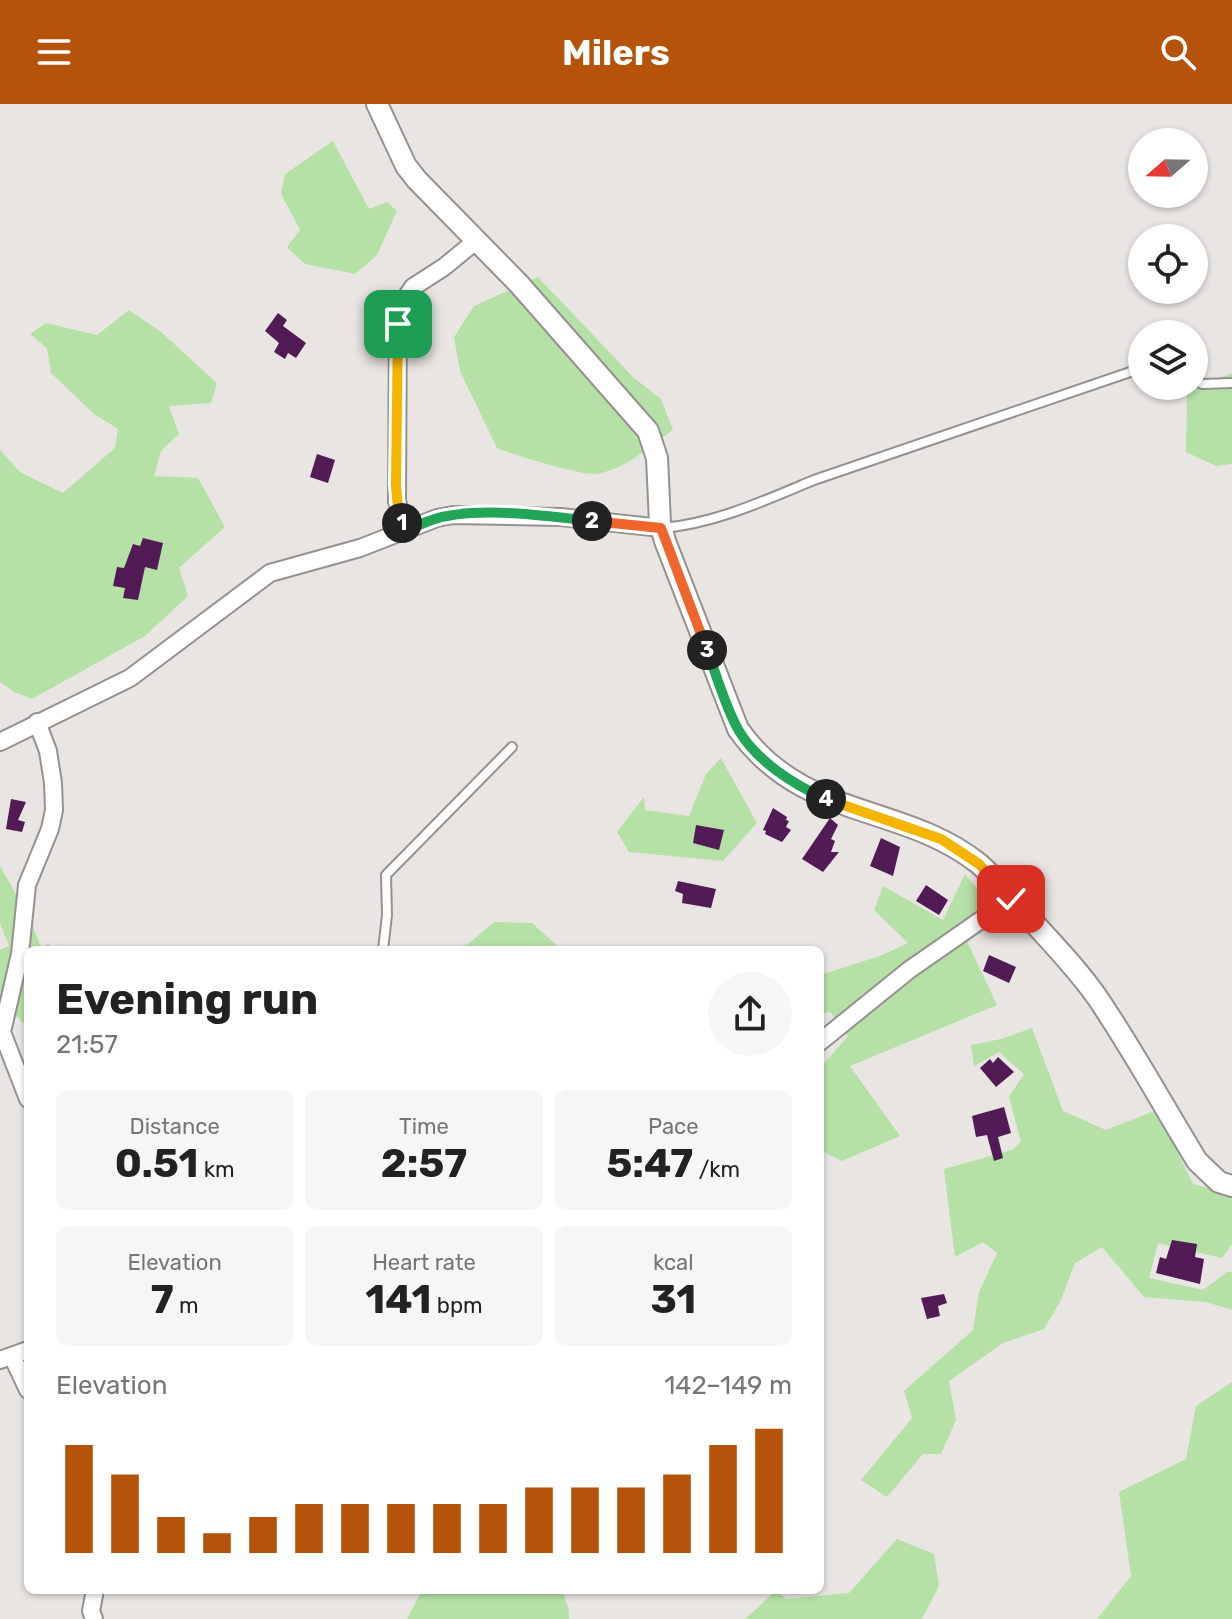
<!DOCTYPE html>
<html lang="en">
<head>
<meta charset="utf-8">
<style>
  body { margin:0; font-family:Rubik,sans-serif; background:#f6f6f6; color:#222; height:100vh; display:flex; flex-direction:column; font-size:30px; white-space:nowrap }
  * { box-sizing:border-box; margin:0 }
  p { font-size:26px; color:#767676 }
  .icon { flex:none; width:44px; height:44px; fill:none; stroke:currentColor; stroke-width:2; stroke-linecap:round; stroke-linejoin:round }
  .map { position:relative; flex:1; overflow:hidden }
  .panel { position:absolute; left:24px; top:842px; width:800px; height:648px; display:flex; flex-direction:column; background:#fff; border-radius:12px; box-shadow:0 2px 6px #0004 }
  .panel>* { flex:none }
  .needle { width:52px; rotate:250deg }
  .tools { position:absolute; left:1128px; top:24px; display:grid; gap:16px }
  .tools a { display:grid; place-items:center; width:80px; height:80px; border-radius:50%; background:#fff; box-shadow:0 2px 6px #0004; font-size:40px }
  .pin { position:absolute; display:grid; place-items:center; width:68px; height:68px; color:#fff; margin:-34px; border-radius:16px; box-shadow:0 4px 12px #0006 }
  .km { position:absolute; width:40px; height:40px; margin:-20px; border-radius:50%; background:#222; color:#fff; font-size:22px; line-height:40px; text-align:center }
  .round { display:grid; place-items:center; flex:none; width:84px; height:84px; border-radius:42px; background:#f6f6f6 }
  .head { display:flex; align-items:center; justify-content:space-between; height:136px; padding:0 32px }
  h1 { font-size:44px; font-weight:700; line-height:60px }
  .metrics { display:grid; grid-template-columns:repeat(3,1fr); gap:12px; height:136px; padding:8px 32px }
  .metrics div { display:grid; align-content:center; border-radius:12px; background:#f6f6f6; text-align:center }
  .metrics b { font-size:40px; font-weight:700 }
  .metrics small { font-size:22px; font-weight:400 }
  .metrics p { font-size:22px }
  .chart { height:224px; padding:16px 32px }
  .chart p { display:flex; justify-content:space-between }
  .chart svg { width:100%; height:144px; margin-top:8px; stroke:#b45309; stroke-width:6 }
  header { display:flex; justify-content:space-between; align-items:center; height:104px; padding:0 32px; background:#b45309; color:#fff; font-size:36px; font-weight:700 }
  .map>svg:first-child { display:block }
</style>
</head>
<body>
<header><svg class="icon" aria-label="menu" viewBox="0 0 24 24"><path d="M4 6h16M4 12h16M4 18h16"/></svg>Milers<svg class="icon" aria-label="search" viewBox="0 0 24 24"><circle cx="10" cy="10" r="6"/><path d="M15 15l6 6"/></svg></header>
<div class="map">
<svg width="1232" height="1515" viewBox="0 0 1232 1515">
  <rect width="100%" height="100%" fill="#e9e5e2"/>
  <path fill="#b6e1a6" d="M333,37l36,68 18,-7 10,9 -20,44 -22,19 -50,-10 -18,-17 13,-17 -19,-36 4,-20z
    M538,173l95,100 28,22 12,31c-22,15 -49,41 -78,44 -15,1 -81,-19 -98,-26l-37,-77 -6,-34 20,-31z
    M129,206l32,22 56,51 -6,20 -42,3 10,28 -18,17 -7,25 44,2 27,49 -46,41 9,28 -43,40 -113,63 -18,-7 -14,-10v-232l20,22 43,21 52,-45 3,-19 -24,-15 -43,-41 -4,-25 -17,-14 16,-11 51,12z
    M1232,269v91l-16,2 -30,-14 1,-62z
    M721,654l36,65 -34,38 -94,-9 -12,-20 27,-35 1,13 44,6 17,-42z
    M0,762l29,51 12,30 7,-3 8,6h-28v79l-10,-12 -18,-4v-63l9,-4 -9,-23z
    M965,770l24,29 -23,36 31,66 -147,61 50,70 -58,25 -22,-11v-82l28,-32 -18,-24 -10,2v-39l60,-19 28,-13 -34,-33 9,-24 60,34z
    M494,818l38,1 30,27h-117l23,-6z
    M1032,924l31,83 43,19 51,-20 36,74 39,10v50l-10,14 -64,-15 -9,35 54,12 24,-18h5v38l-26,-8 -62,-5 -42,-50 -27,16 -14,37 -17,29 -41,14 -54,38 7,39 -15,34h-18l-36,43 -26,-17 51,-62 -8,-27 69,-61 6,-38 18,-39 -14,-11 -28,15 -11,-88 68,-19 9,-8 -12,-45 15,-23 -25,-22 -25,14 -3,-21 30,-6z
    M1232,1278v237h-135l34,-43 -12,-84 67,-33 10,-53z
    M897,1435l37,15 5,32 -17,33h-177l32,-29 9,9 63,-6z
    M422,1486h140l7,20v9h-162z"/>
  <path fill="#531b56" d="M278,209l9,7 -4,6 23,17 -10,15 -8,-5 -3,6 -11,-7 5,-9 -14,-12z
    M317,350l18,6 -7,23 -18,-6z
    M143,434l20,5 -6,27 -12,-3 -7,33 -15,-2 2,-10 -12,-2 4,-19 7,1 9,-24 7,2z
    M11,695l15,3 -8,18 7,2 -3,10 -16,-3z
    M773,704l14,9 -1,3 3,1 -3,6 5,3 -9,12 -17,-8 1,-3 -3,-1z
    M830,714l8,7 -7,14 4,2 -4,11h8l-16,20 -21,-13z
    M696,721l28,5 -5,20 -26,-7z
    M881,734l19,9 -7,29 -23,-10z
    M678,777l38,8 -5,19 -29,-5 1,-9 -8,-3z
    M926,781l22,15 -9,15 -23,-14z
    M989,851l27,12 -7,16 -26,-12z
    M998,953l16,15 -18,15 -16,-19 10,-9 3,4z
    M1004,1003l7,26 -13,4 5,21 -9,3 -7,-26 -11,2 -4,-21z
    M1172,1136l25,4 -2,13 9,2 -4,25 -44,-11 4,-16 6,2z
    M944,1190l3,9 -9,3 2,10 -13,3 -6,-21z"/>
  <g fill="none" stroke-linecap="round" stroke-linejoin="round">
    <defs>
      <path id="service" d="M1194,276l8,4 30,-1
        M662,424c52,-4 104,-28 152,-48l328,-112
        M383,846l4,-35 -1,-40 126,-128"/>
      <path id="minor" d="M405,427l-8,-30 1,-192 15,-22 31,-20 33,-27
        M0,638l130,-64 140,-105 90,-25 77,-30 16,-3 108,2 100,11
        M820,938l89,-72 102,-71
        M28,995l-26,-67 18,-78 7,-69 23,-56 4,-19 -1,-27 -5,-32 -11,-29
        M12,1252l16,34
        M0,1256l28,-10
        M94,1515l-3,-8 4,-21"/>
      <path id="tertiary" d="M377,0l29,62 11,14 102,104 129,147 9,27 3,65 5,18 73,188c64,91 164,74 240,134 17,14 31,33 46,49 25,28 54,57 75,88 35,52 65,107 98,161l22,21 13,4"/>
    </defs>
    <use href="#service" stroke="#95918f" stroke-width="12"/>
    <use href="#minor" stroke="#95918f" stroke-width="20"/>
    <use href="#tertiary" stroke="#95918f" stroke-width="24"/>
    <use href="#service" stroke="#fff" stroke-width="8"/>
    <use href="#minor" stroke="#fff" stroke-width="16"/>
    <use href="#tertiary" stroke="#fff" stroke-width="20"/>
  </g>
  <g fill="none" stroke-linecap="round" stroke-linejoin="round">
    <defs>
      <path id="split-1" d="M398,220l-2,161 2,24 4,14"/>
      <path id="split-2" d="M402,419l3,8c13,-5 27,-13 42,-15 44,-8 101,0 145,5"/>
      <path id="split-3" d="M592,417l69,7 46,122"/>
      <path id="split-4" d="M707,546c10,26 18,57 32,81 18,30 55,54 87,68"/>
      <path id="split-5" d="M826,695l115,40 38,25 32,35"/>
    </defs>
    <use href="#split-1" stroke="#fff" stroke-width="16"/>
    <use href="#split-2" stroke="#fff" stroke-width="16"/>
    <use href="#split-3" stroke="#fff" stroke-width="16"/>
    <use href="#split-4" stroke="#fff" stroke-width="16"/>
    <use href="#split-5" stroke="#fff" stroke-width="16"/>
    <use href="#split-1" stroke="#f5b400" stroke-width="10"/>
    <use href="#split-2" stroke="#22a559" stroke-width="10"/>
    <use href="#split-3" stroke="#f0652b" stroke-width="10"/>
    <use href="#split-4" stroke="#22a559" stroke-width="10"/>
    <use href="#split-5" stroke="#f5b400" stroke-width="10"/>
  </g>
</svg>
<div class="tools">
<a><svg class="needle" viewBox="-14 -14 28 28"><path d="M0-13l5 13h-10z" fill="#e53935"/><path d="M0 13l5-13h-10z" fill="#767676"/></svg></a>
<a><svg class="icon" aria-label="locate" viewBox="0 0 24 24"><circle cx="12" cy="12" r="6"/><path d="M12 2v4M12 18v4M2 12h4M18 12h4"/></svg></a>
<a><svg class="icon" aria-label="layers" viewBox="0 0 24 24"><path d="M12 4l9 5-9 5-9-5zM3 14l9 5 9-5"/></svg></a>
</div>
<div class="pin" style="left:398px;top:220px;background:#1e9e55"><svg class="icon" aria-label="arrive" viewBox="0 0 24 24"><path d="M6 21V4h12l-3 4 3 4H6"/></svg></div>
<div class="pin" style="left:1011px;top:795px;background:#d93025"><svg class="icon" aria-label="check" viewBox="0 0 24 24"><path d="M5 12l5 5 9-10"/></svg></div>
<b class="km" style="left:402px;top:419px">1</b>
<b class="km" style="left:592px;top:417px">2</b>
<b class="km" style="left:707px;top:546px">3</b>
<b class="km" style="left:826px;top:695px">4</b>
<section class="panel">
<div class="head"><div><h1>Evening run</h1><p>21:57</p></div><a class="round"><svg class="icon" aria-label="share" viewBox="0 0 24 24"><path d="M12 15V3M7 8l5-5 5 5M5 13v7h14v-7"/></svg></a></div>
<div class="metrics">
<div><p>Distance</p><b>0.51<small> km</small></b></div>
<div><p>Time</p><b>2:57</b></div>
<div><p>Pace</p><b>5:47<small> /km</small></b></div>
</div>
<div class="metrics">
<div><p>Elevation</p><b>7<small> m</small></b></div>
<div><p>Heart rate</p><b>141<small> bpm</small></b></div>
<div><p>kcal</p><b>31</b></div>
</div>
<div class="chart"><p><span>Elevation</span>142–149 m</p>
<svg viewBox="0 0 160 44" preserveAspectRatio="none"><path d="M5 44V11M15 44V20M25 44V33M35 44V38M45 44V33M55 44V29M65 44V29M75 44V29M85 44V29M95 44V29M105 44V24M115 44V24M125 44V24M135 44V20M145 44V11M155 44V6"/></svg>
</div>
</section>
</div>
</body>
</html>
